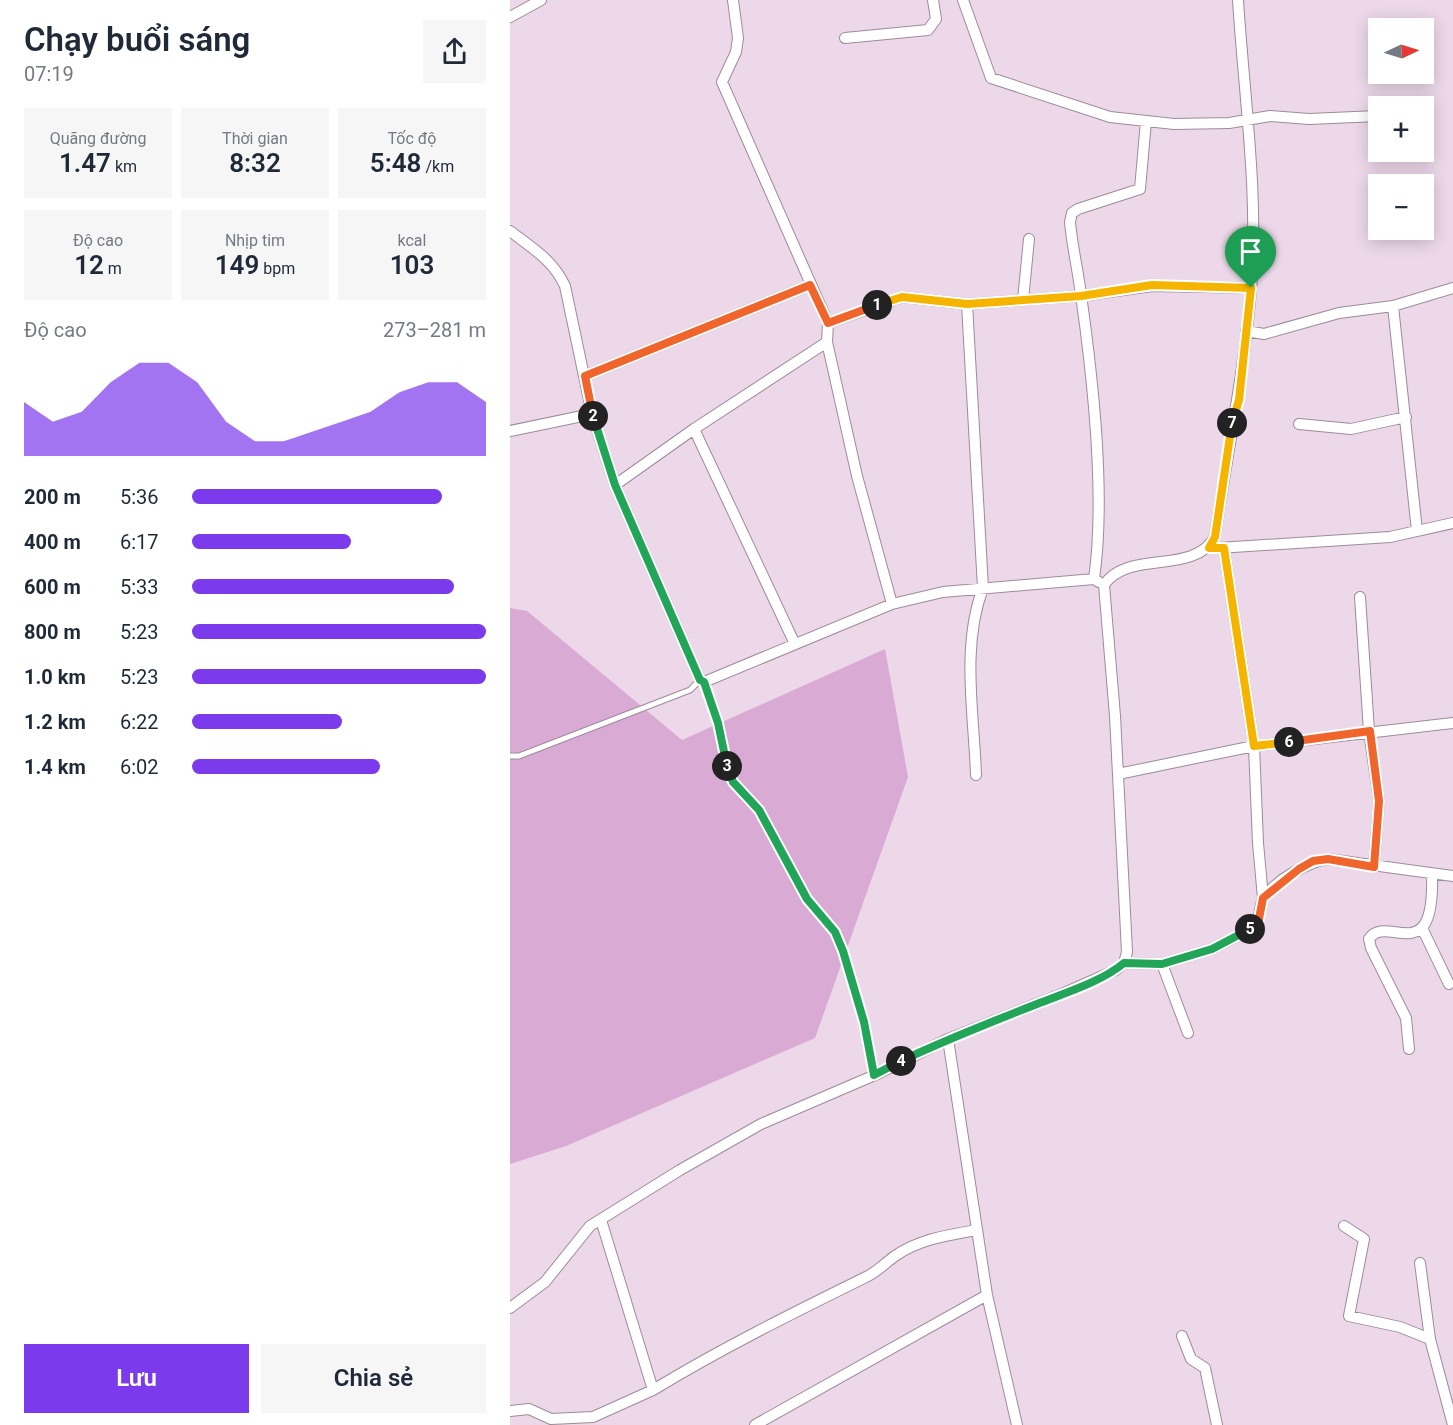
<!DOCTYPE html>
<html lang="vi">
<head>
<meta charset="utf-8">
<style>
  body { margin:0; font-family:Roboto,sans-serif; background:#f6f6f7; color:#1f2937; height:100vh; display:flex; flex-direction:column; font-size:22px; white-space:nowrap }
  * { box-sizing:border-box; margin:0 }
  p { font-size:20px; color:#747a83 }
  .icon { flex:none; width:33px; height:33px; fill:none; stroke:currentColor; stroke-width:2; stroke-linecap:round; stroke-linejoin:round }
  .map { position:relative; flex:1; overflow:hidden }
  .details { display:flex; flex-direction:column; background:#fff; width:510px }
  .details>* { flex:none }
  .needle { width:39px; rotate:86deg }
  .buttons { position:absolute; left:858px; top:18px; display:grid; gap:12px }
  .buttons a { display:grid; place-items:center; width:66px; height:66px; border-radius:0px; background:#fff; box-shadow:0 3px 15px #0003; font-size:30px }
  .pin { position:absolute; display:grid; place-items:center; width:51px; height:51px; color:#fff; margin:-62px -26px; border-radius:50% 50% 50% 0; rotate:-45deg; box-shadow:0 0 6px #0007 }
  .pin .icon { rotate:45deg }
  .km { position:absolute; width:30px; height:30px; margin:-15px; border-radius:50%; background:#222; color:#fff; font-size:16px; line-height:30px; text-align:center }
  .round { display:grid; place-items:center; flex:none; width:63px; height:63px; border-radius:0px; background:#f6f6f7 }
  .overview { display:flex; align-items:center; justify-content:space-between; height:102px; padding:0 24px }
  h1 { font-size:33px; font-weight:600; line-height:45px }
  .figures { display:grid; grid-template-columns:repeat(3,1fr); gap:9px; height:102px; padding:6px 24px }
  .figures div { display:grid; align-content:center; border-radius:0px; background:#f6f6f7; text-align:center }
  .figures b { font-size:26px; font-weight:600 }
  .figures small { font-size:16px; font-weight:400 }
  .figures p { font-size:16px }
  .chart { height:168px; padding:12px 24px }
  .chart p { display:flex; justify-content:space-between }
  .chart svg { width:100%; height:108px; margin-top:6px; fill:#7c3aed; opacity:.7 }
  .cta { display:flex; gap:12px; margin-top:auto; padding:12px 24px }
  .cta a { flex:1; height:69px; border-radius:0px; background:#7c3aed; color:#fff; font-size:24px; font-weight:600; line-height:69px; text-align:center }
  .cta a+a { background:#f6f6f7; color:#1f2937 }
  ul { padding:0 24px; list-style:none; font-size:20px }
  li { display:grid; grid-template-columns:96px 72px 1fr; align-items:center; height:45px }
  li i { height:15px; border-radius:8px; background:#7c3aed }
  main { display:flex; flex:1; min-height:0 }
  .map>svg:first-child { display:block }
</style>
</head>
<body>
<main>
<section class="details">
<div class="overview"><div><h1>Chạy buổi sáng</h1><p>07:19</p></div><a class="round"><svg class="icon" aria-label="share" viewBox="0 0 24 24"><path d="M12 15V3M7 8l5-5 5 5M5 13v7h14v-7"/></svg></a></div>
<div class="figures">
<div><p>Quãng đường</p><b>1.47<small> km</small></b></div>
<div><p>Thời gian</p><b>8:32</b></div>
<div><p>Tốc độ</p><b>5:48<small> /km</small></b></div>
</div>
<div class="figures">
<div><p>Độ cao</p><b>12<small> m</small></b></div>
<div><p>Nhịp tim</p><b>149<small> bpm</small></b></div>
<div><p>kcal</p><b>103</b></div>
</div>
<div class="chart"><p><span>Độ cao</span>273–281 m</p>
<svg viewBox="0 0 160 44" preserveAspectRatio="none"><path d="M0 44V22L10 30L20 26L30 14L40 6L50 6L60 14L70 30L80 38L90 38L100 34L110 30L120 26L130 18L140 14L150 14L160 22V44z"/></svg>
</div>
<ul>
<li><b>200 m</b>5:36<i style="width:85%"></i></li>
<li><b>400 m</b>6:17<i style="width:54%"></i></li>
<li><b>600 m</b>5:33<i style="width:89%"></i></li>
<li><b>800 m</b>5:23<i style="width:100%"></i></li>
<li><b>1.0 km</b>5:23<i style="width:100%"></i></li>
<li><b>1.2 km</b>6:22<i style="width:51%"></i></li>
<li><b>1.4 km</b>6:02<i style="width:64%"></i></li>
</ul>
<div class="cta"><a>Lưu</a><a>Chia sẻ</a></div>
</section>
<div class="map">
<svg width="943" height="1425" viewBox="0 0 943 1425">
  <rect width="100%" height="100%" fill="#ecd8e9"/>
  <path fill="#d9aad3" d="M0,608l17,3 155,129 203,-91 23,128 -93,261 -249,108 -56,18z"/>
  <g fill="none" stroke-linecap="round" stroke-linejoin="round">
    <defs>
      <path id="lane" d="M194,682l29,100 26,28 48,89 28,33 8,19 21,71 11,53
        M0,756h9l171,-66 10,-10"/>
      <path id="street" d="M223,0l5,38 -2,14 -14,30 106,241 -1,19 30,134 35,128
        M453,0l28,78 119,39 64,7 55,-1 41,-7 39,3 69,-3
        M0,17l31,-17
        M335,38l83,-8 8,-11 -3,-19
        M0,231c22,17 43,29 55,55l27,128
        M513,300l6,-61
        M457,304l16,284c-22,58 -9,126 -7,187
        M883,306l24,225
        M318,323l74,-26 65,7 114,-8 71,-10 99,2
        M736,331l18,3 75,-21 54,-7 60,-18
        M75,376l225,-91
        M789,424l52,5 55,-12
        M184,429l100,213
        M0,431l82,-17 23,71 85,195 4,2 188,-78 51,-12 151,-13
        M105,485l79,-56 133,-87
        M708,548l172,-11 63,-14
        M714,548l30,198 4,97 5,55
        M589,582l-5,-3c12,-84 -1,-199 -13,-284 -3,-25 -9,-49 -11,-73l2,-9 6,-4 62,-20 6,-68
        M850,597l9,134 10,70 -5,66
        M608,774l136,-28 199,-23
        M912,928l27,56
        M614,963l38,1 50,-15 46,-24c1,-8 2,-22 6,-28 13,-17 43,-35 64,-38l125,17
        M652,964l26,69
        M438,1039l39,256 30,130
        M899,1049l-3,-31 -35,-70 -2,-9c17,-27 66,33 63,-64
        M834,1226l20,13 -15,77 51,11 30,12
        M910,1263l10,76 23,86
        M0,1308l35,-26 45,-56 90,-56 81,-46 114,-49 73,-36 116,-46 52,-23 8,-7 3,-11 -12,-236 -11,-131c24,-36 89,-9 111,-48 12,-83 29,-164 36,-247 8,-96 -7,-194 -13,-290
        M672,1336l9,23 14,9 12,57
        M143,1390c69,-42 140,-77 213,-113 11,-5 19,-14 29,-21 24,-17 54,-21 82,-26
        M0,1411l19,-2 22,10 42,-2 60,-27 -52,-170
        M245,1425l232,-130"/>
    </defs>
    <use href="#lane" stroke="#9d8b9a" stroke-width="7"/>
    <use href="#street" stroke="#9d8b9a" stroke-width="12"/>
    <use href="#lane" stroke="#fff" stroke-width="5"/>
    <use href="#street" stroke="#fff" stroke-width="10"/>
  </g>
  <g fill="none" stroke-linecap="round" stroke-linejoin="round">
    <defs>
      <path id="split-1" d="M367,305l25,-8 65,7 114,-8 71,-11 99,3"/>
      <path id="split-2" d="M83,416l-8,-40 225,-91 18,38 49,-18"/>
      <path id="split-3" d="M83,416l22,69 85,195 4,2 14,41 9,43"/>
      <path id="split-4" d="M217,766l6,16 26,28 48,89 28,33 8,19 21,71 10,53 27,-14"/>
      <path id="split-5" d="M391,1061c44,-21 90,-39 136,-57 28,-11 64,-22 87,-41l38,1 50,-15 38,-20"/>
      <path id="split-6" d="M740,929l8,-5 5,-26 36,-29 14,-8 15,-2 46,8 5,-66 -9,-70 -81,11"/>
      <path id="split-7" d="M722,423l-17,114 -6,11h15l30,198 35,-4"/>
      <path id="split-8" d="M722,423l7,-23 12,-112"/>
    </defs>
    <use href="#split-1" stroke="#fff" stroke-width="12"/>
    <use href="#split-2" stroke="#fff" stroke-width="12"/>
    <use href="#split-3" stroke="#fff" stroke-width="12"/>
    <use href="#split-4" stroke="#fff" stroke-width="12"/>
    <use href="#split-5" stroke="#fff" stroke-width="12"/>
    <use href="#split-6" stroke="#fff" stroke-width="12"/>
    <use href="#split-7" stroke="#fff" stroke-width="12"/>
    <use href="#split-8" stroke="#fff" stroke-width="12"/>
    <use href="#split-1" stroke="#f5b400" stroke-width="8"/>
    <use href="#split-2" stroke="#f0652b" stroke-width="8"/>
    <use href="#split-3" stroke="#22a559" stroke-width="8"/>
    <use href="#split-4" stroke="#22a559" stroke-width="8"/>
    <use href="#split-5" stroke="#22a559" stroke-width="8"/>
    <use href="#split-6" stroke="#f0652b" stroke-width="8"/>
    <use href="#split-7" stroke="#f5b400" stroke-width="8"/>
    <use href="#split-8" stroke="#f5b400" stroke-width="8"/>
  </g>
</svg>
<div class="buttons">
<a><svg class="needle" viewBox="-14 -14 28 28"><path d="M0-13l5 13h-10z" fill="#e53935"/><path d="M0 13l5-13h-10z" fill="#747a83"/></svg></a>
<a>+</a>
<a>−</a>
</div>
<div class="pin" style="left:741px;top:288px;background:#1e9e55"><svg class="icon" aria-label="arrive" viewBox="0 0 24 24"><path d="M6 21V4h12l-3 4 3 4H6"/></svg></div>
<b class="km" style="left:367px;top:305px">1</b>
<b class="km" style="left:83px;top:416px">2</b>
<b class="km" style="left:217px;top:766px">3</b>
<b class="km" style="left:391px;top:1061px">4</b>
<b class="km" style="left:740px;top:929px">5</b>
<b class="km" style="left:779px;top:742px">6</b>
<b class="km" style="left:722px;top:423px">7</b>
</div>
</main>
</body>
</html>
